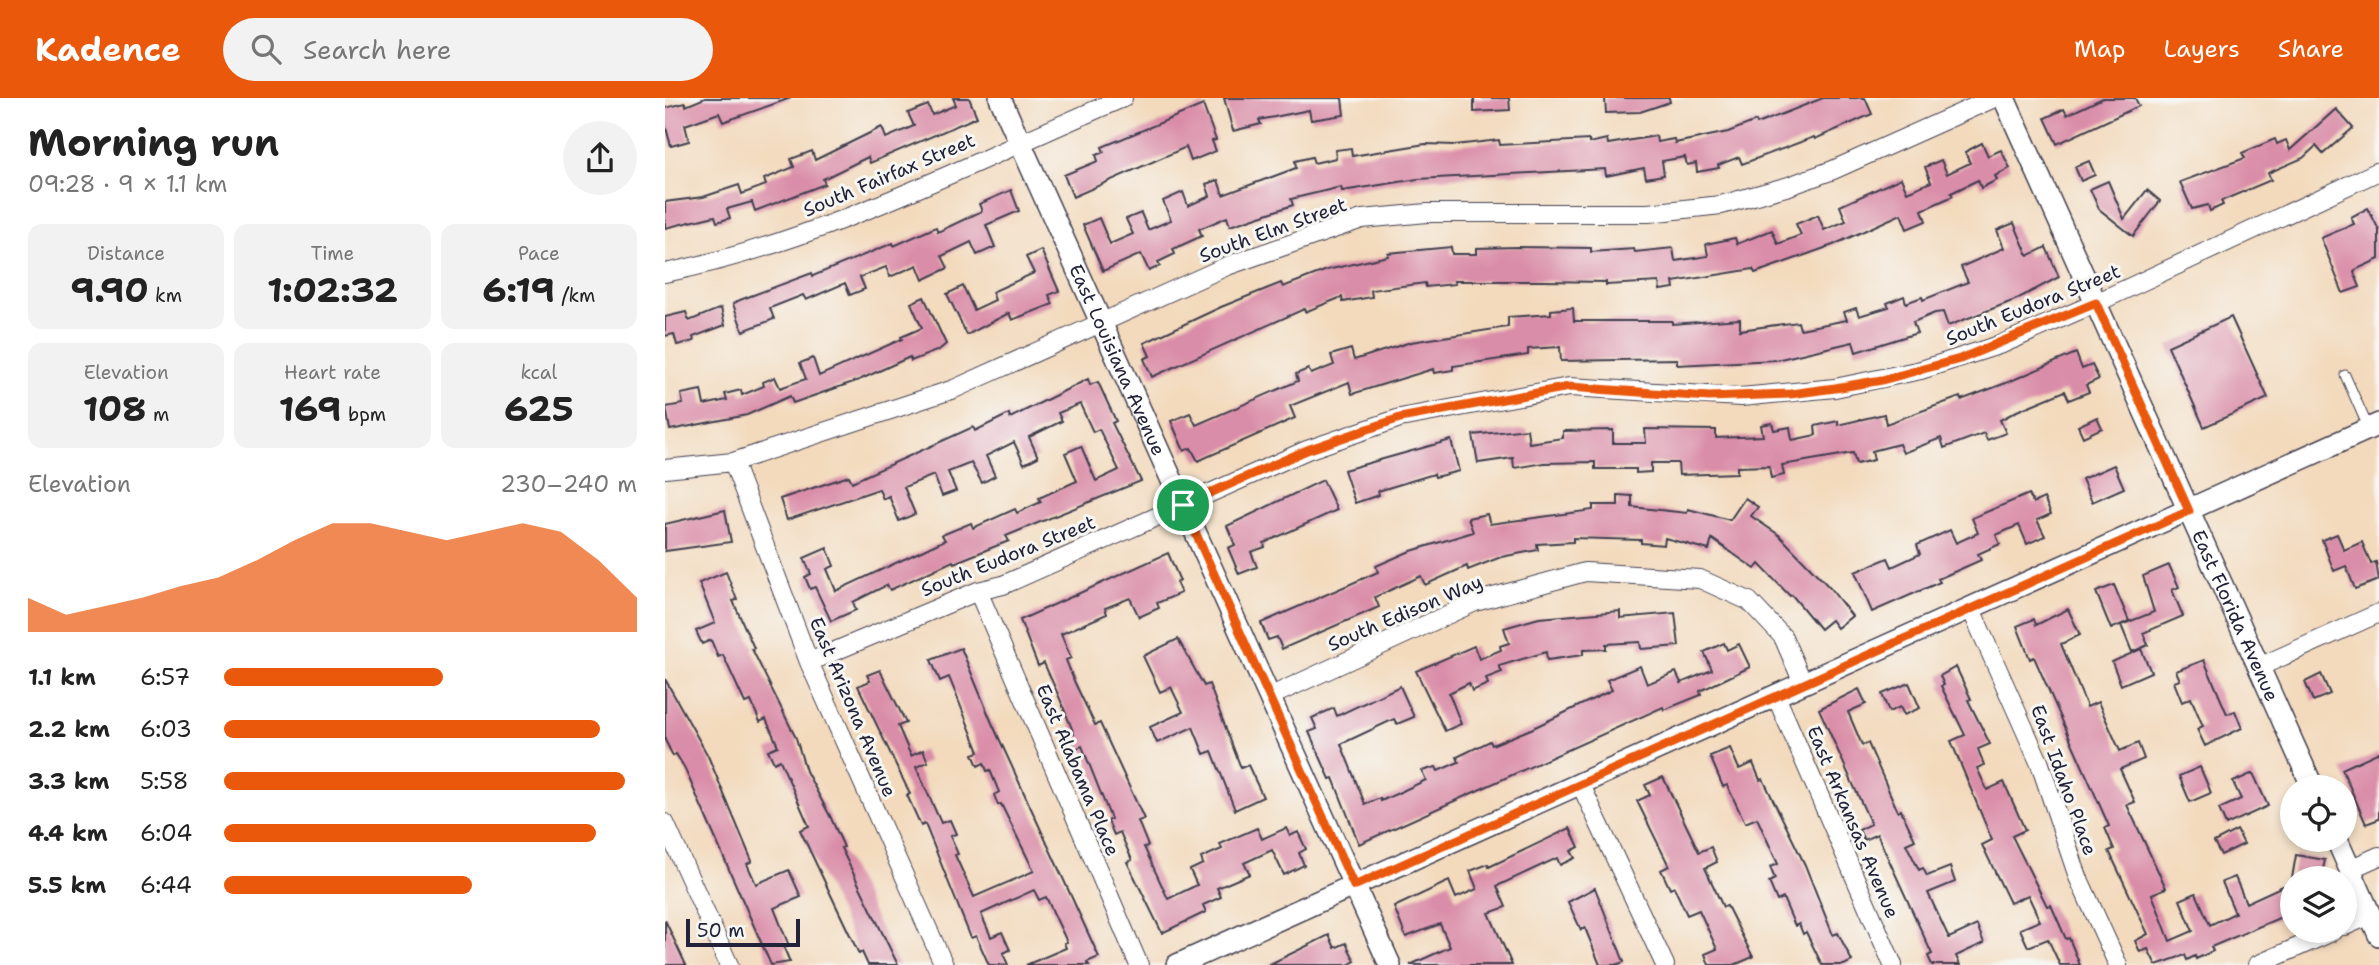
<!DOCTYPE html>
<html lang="en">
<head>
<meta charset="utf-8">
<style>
  body { margin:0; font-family:"Shantell Sans",sans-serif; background:#f2f2f2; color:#222; height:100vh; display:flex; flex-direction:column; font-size:26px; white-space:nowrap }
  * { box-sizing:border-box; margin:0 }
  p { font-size:23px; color:#767676 }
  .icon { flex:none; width:38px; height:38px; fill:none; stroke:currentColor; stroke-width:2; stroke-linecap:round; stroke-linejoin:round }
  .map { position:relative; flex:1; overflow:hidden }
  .side { display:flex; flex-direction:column; background:#fff; width:665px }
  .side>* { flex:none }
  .controls { position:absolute; left:1615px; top:677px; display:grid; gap:14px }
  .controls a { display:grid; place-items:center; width:77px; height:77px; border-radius:50%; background:#fff; box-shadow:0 4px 10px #0003; font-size:35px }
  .scale { position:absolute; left:21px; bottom:18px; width:114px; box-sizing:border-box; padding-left:7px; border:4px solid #22223b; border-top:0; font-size:19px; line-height:24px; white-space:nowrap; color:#22223b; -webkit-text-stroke:5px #f6f6f2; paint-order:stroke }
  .pin { position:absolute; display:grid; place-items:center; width:60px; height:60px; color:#fff; margin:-30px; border:4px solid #fff; border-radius:50%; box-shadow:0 2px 7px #0007 }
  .round { display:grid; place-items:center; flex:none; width:74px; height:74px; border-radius:37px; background:#f2f2f2 }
  .summary { display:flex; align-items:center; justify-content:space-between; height:119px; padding:0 28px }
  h1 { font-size:38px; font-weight:700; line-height:52px }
  .figures { display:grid; grid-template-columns:repeat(3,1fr); gap:10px; height:119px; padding:7px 28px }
  .figures div { display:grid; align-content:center; border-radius:14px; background:#f2f2f2; text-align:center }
  .figures b { font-size:35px; font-weight:700 }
  .figures small { font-size:19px; font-weight:400 }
  .figures p { font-size:19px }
  .chart { height:196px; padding:14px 28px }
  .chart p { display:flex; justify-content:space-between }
  .chart svg { width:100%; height:126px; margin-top:7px; fill:#ea580c; opacity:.7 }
  ul { padding:0 28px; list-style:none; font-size:23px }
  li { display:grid; grid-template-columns:112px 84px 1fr; align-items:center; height:52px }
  li i { height:18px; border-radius:9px; background:#ea580c }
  header { display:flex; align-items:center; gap:42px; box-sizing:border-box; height:98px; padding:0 35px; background:#ea580c; color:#fff }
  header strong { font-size:33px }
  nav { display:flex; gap:38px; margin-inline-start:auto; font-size:24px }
  .search { width:490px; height:63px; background:#f2f2f2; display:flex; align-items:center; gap:18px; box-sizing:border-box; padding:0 24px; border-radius:38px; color:#767676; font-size:26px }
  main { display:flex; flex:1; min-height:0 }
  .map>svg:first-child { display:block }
</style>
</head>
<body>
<header>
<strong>Kadence</strong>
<div class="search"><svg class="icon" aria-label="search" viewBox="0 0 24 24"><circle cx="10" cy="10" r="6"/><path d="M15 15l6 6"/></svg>Search here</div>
<nav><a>Map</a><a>Layers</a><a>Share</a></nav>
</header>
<main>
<section class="side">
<div class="summary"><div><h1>Morning run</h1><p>09:28 · 9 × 1.1 km</p></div><a class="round"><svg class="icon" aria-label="share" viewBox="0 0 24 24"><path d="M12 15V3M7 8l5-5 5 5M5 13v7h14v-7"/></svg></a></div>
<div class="figures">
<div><p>Distance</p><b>9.90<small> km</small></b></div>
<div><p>Time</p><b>1:02:32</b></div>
<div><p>Pace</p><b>6:19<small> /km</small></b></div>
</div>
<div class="figures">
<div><p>Elevation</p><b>108<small> m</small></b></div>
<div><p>Heart rate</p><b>169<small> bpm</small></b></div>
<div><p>kcal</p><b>625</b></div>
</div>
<div class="chart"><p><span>Elevation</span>230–240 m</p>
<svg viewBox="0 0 160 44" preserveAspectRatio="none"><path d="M0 44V32L10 38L20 35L30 32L40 28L50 25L60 19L70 12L80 6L90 6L100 9L110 12L120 9L130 6L140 9L150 19L160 32V44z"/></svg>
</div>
<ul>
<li><b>1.1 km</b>6:57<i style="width:53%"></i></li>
<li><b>2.2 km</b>6:03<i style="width:91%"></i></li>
<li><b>3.3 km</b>5:58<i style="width:97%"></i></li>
<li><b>4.4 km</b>6:04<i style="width:90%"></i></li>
<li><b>5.5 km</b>6:44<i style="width:60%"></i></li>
</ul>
</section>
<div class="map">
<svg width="1714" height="867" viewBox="0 0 1714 867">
  <rect width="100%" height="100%" fill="#f6f6f2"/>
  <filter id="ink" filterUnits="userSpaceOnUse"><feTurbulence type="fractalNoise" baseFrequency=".0143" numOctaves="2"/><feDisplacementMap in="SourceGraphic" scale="14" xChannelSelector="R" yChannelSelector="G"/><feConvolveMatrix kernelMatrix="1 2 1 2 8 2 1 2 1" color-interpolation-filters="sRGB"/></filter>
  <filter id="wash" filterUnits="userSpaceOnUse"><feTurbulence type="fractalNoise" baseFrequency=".00686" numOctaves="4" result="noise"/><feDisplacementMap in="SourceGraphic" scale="28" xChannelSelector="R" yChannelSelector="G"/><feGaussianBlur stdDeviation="1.57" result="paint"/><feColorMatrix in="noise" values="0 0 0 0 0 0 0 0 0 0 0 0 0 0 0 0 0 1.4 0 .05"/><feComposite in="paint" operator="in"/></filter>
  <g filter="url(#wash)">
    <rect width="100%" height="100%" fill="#f3dabd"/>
    <g id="blocks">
      <path fill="#da8da8" d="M40,0h86l-68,24 -4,-9 -34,12 4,16 -18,5 -6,-22v-16l20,-5 1,3z
        M288,0h16l8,19 -107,46 -2,-6 -45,22 2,5 -70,27 -3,-9 -25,7 3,9 -13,4 -2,-6 -50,12v-26l38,-5 36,-12 3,9 24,-9 -2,-6 30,-12 -3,-8 21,-8 3,9 67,-33 4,11 28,-12 -6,-13 20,-8 4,10 24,-10z
        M559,0h118l2,17 -33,5 -2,-10 -50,10 2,4 -28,7z
        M809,0h35l1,12 -36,2z
        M940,0h64l1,4 -30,10 -34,1z
        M1158,0h42l7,16 -57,25 -1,-2 -72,27 -3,-7 -21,8 1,3 -22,4 -1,-9 -9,2 -2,-8 -23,4 2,14 -18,3 -2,-10 -38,8 -1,-7 -187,10 -76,12 -1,-4 -50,12 2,6 -63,21 -3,-9 -28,12 3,7 -29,13 2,5 -17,8 2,4 -11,5 -8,-17 -38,17 -20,-46 16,-7 11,26 23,-10 -7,-15 15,-6 7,17 23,-10 -8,-19 20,-9 5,14 22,-10 -4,-12 12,-4 5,15 73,-27 -1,-7 17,-4 2,6 22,-5 -1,-8 16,-2 1,8 73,-12 30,1 44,-5 1,5 89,-5v3l18,-4 1,5 48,-8 1,6 17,-3 1,4 53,-11 28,-11 1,3z
        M1438,0h32l4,8 -82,38 -12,-26 19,-9 3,6z
        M538,7l13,35 -4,1 4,10 -25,10 -5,-14 -113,50 -9,-22 34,-14 -2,-6 8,-3 -2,-5z
        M1671,11l17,19 -30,26 -7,-8 -13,12 -35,15 3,7 -50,21 2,4 -13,6 -2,-6 -16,4 -12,-27 65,-24 -3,-5 33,-14 2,5 9,-4 4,10z
        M1317,45l6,13 13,-6 9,18 -15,8 2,4 -16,8 -3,-8 -27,13 2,3 -31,14 4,11 -19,8 -6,-15 -68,31 -78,28 -2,-4 -80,13 1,6 -14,2 -1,-8 -53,3v-3l-62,-1h-90l1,3 -29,3 -1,-4 -54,7 1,7 -29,5 -1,-5 -37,15 -1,-3 -152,68 -8,-18 6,-3 -6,-13 77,-36 60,-24 2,4 44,-17 61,-14v-3l63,-6 1,7h24v-6l42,-1 73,1v4l43,-3 1,3 38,-4 2,13 33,-5 -2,-12 29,-6 2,6 35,-14 6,14 23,-9 -5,-11 22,-9 6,15 22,-9 -6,-15 61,-28 6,14 24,-10 -6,-15 16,-7 6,14 23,-11 -5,-11z
        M1424,63l6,14 -14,6 -6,-14z
        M1443,83l16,38 23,-29 13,11 -27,35 -34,-27 -9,-20z
        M346,92l8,21 -33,14 9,22 -18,8 -6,-13 -29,14 6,12 -25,12 -6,-15 -27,12 -4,-10 -26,10 5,12 -15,6 -5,-12 -39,17 -3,-5 -33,13 4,11 -31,12 -10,-27 7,-4 72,-27 1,3 80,-33 1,3 42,-19 2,5 44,-21 -3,-7z
        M1703,110l11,22v29l-22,10 -3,3 6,15 -17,6 -22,-55 33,-14 -3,-7z
        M1349,125l14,33 18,-9 13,30 -44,23 -67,26 -5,-14 -8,1 -22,9 4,11 -61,19 -3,-10 -77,18 -99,5v-6l-116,2 -1,-14 -32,2v6l-75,11v4l-19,3 -1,-4 -81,25 -3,-12 -59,24 5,12 -97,43 -7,-13 -7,3 -13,-30 19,-8 6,12 102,-44 -2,-7 12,-5 3,5 23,-9 -3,-10 20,-6 3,11 57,-18 97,-15v-10l43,-3v-4l22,-2 1,13h98v3l68,-5v11l58,-8 2,7 47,-9 -3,-8 12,-4 3,8 30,-9 -2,-4 17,-7 2,7 16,-6 1,3 45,-18 -7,-15 43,-19 -7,-18z
        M376,152l18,41 -10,4 4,9 -41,16 -3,-7 -42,22 -20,-41 16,-8 11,24 21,-10 -3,-8 42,-19 -8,-16z
        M259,199l22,47 -7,6 -28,11 -1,-4 -51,23 -66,23 -3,-7 -43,19 -77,15 -4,-23 17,-3 -2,-10 20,-4 3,15 23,-5 -2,-6 16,-4 1,5 22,-9 -1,-4 12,-5 5,11 26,-9 -6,-16 13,-5 6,18 83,-37 -1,-2 21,-9 -11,-25z
        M56,210l4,17 -32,12 1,4 -17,4 -3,-11 -9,2v-19l21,-5 3,9z
        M1566,219l37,81 -64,29 -36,-81z
        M1411,255l6,16 10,-4 7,14 -13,6 3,7 -20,8 -4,-9 -48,20 -17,9 6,13 -19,7 -3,-7 -40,15 -3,-10 -38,15 -4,-9 -27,7 2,9 -18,4 -3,-11 -71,12 2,10 -13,3 -2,-12 -32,1v6l-58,2 -1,-12h-27v9l-15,1v-4h-41v-7l-51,1 -30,5 -1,-10 -35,5 -5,-28 54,-6 2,14 34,-5v-7l50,-1v13h33l-1,-14 71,1v8l47,-2 -2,-11 11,-2 2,7 16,-3 2,13 24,-5 -1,-9 23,-5v4l46,-11 2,10 74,-27 1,3 45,-17z
        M423,281l2,6 8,-3 18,39 -4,2 29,58 -135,55 3,5 -13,5 -42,17 -1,-2 -63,29 -3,-5 -34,17 3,8 -25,11 -16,-34 -5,2 -5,-12 6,-3 -7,-16 23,-10 7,18 -7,3 9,22 109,-51 -3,-5 29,-12 2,5 42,-19 2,4 24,-11 -2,-4 38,-17 -12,-28 16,-7 15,35 23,-11 -20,-41 -6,3 -13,-28 -22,9 4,8 -33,16 9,20 -14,7 -10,-22 -28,14 9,20 -13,7 -11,-20 -23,9 8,19 -14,5 -8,-21 -30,12 11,27 -16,7 -10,-25 -6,3 -4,-10 -92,31 -7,-21 69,-23 3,6 121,-55 2,4 34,-17 1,4z
        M1432,319l5,11 -19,9 -5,-11z
        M786,342l8,31 -24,6 -1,-3 -56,17 1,4 -24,8 -11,-33z
        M1449,367l10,23 -32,14 -10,-23z
        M658,382l14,30 -73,33 1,4 -14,5 6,15 -18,7 -11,-26 7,-3 -8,-19z
        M1364,396l4,9 11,-5 7,16 -14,6 8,16 -18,8 -8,-19 -23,10 4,9 -22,10 3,6 -43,19 2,3 -68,30 -17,-40 33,-14 4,9 28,-13 -3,-9 33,-15 6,13 22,-10 -6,-15z
        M953,397l14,1v11l55,6 1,-4 42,11 15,-22 13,9 -7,9 28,19 50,52 23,29 -15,12 -6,-8 -11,9 -28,-34 -2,1 -31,-32 -4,5 -43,-30 -3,11 -44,-12 -1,7 -23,-2v-3l-68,-2v4l-36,2 1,6 -37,7 -33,13 -1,-4 -42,19 -4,-9 -46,21 4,10 -97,42 -5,-12 -9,3 -7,-17 117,-51 -2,-6 32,-14 65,-20 -5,-14 19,-4 3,10 103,-14v-5h25z
        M60,412l6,32 -66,9v-27z
        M1672,436l7,16 18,-8 9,22 5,-2 3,18 -24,9 -9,-23 -12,5 -12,-31z
        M503,455l12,28 -4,1 5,11 -24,10 2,5 -20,9 -9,-19 -25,10 2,6 -46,20 10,24 -5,2 9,23 20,42 5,-2 44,96 -6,2 10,25 -4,1 24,52 29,-14 -7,-15 13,-6 -2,-6 21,-9 -2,-5 37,-16 5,11 24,-11 4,8 8,-4 8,17 -7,4 5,12 -20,10 -12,-25 -28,13 6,11 -33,14 4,9 -18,8 3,7 -44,21 -35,-71 5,-2 -12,-28 -6,3 -6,-14 3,-2 -29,-73 -7,3 -6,-13 5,-2 -14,-35 -16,-36 -6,3 -18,-46z
        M1504,467l10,22 -7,3 11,26 -40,17 5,12 -16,7 -11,-27 33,-13 -11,-36z
        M61,474l11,28 -4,1 21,47 -2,1 44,89 10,33 24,45 14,31 -3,1 57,117h-30l-6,-13 -3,2 -59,-124 9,-4 -29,-66 -6,3 -6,-13 10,-4 -12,-27 -6,3 -9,-21 -6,2 -22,-48 -5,2 -7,-17 -9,4 -6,-13 19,-8 -16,-40z
        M1449,487l15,36 -18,8 -15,-37z
        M1403,511l12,26 -19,9 26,63 11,-5 22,49 18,-8 6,16 -24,10 15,33 -8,3 39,83 -14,6 18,47 23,-10 -13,-31 16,-7 14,32 25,-12 -13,-31 13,-5 11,26 37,-17 8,27 -80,34 2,4 -17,8 -1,-3 -8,4 -2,-5 -29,10 -8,-16 -8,3 -5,-11 13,-7 -39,-83 5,-2 -9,-21 4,-2 -75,-169 -4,2 -13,-33 17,-7 2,6z
        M955,513v7l55,-5 4,33 -38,3 -1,-7 -34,2v5l-23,1v5l-36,5 -1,-8 -47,14 3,6 -16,6 2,6 -16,7 -3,-8 -20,10 12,31 -16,7 -29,-60 58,-25 5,13 22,-9 -1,-4 9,-3 -5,-15 35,-10z
        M513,541l26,47 5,-2 32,84 7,-3 15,32 -28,13 -23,-59 -8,3 -11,-27 -36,16 -7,-16 33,-15 -12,-25 -11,5 -17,-36z
        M1059,545l3,7 12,-6 11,23 -50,24 1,4 -37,15 -1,-3 -304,137 -26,-66 -3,1 -21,-47 8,-3 -5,-11 22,-10 3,8 63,-30 14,31 -17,7 -3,-5 -53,25 24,60 15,-6 1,3 45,-21 -4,-9 14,-4 2,4 21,-9 -2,-5 33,-16 2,4 39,-16 81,-39 -5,-10 33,-14 7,18 29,-12 5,11 31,-13 -8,-18z
        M296,550l31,75 107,234 -12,5 2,3h-63l40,-17 -2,-5 3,-1 -21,-45 -7,3 -5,-10 -53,24 10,23 11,-5 8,18 -7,3 5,12h-19l-13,-29 -5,2 -46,-114 -4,2 -14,-31 3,-1 -52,-108 12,-5 -3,-6 13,-5 26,53 -8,3 13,30 12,-6 5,12 -12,5 25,56 9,-3 6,14 -6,2 8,18 -3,1 19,42 60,-26 -33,-67 -3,1 -4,-10 5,-3 -9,-22 -3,1 -3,-8 -6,3 -5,-12 6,-2 -30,-75 -9,4 -9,-21z
        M1476,551l10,23 -30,13 -9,-23z
        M1539,562l23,54 8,-3 7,17 -37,18 -8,-17 6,-3 -12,-28 -9,4 -8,-20 6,-2 -4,-9z
        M1291,569l15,32 -3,1 22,44 -12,5 6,16 -7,3 10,22 17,-8 21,48 -13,6 35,70 4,-1 15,34 3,-1 11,27h-20l-12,-26 -20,8 -8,-18 20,-8 -12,-26 -18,8 -28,-58 10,-5 -41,-99 14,-6 -24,-49 3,-1 -4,-9z
        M1656,576l9,20 -17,7 -8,-19z
        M0,581l43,77 44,105 -5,3 9,20 33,-14 12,27 -27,11 15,38 -5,2 6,14 -19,3 -87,-198 -8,-13 -3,2 -8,-16z
        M1244,585l11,25 -16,7 -4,-8 -11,5 -7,-18z
        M1194,591l7,15 -18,8 14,33 6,-2 30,69 3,-2 14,30 -9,4 13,26 4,-2 4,8 23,-9 5,15 -27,11 21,45 28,-13 7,18 -28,13 4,9h-28l-4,-9 4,-2 -55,-120 -13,6 -5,-10 12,-6 -52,-115z
        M1065,650l9,21 14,-6 7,17 3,-1 42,86 28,70 5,-2 14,28 -8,4h-22l-16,-33 -3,2 -4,-10 -4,2 -12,-28 -6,3 -8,-19 6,-3 -5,-12 8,-3 -21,-46 -12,5 -18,-38 -4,2 -13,-31z
        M1714,654v67l-13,5 -24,-55z
        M1535,669l11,26 -21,9 -11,-26z
        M1588,675l15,33 -42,19 -7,-16 22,-10 -8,-17z
        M998,679l36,75 12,-5 6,15 -12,6 18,39 4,-1 26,51 -19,8h-25l-4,-11 12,-5 -18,-39 -12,5 -13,-28 -4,2 -9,-19 8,-4 -32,-65 13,-6 -5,-10z
        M905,730l9,19 -8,4 4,7 -15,7 -3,-7 -60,28 9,21 -17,6 23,52h-102l40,-18 -10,-23 -34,13 -12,-30 55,-26 7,17 21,-9 -7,-18 18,-7 1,3z
        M1572,732l7,14 -23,11 -7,-13z
        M1631,757l29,5 -4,18h-29z
        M930,790l29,74 -8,3h-16l-15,-37 -4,2 -13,-28z
        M0,822l12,26 9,19h-21z
        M664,837l6,13 11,-5 9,18 -7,4h-80z"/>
    </g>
  </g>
  <g filter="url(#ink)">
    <use href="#blocks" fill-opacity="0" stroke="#413e4e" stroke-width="2"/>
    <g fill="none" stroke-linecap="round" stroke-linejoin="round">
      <defs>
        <path id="service" d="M1680,277l23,52"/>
        <path id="minor" d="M0,175c159,-32 309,-112 458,-175
          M68,364l76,200 135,303
          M0,371l68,-7 221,-73 273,-123 135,-47 65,-6h221l73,-8 68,-19 44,-16 161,-72
          M313,493l161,374
          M1306,511l69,155 38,113 40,88
          M144,564l169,-71 25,-6 304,-135 93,-32 169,-31 172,10 94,-9 86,-18 81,-26 94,-41 283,-132
          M1594,569l120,-54
          M1111,598l117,269
          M604,599l206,-95 110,-30 115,7 49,22 34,36 20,46
          M915,685l85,182
          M0,725l64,142
          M1685,771l29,-13
          M1680,828l25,-11
          M1592,867l77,-34"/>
        <g id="tertiary">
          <path id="s1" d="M335,0l390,867"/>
          <path id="s2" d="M1339,0l309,690"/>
          <path d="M1672,742l42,95"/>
          <path d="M512,867l1202,-541"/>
        </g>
      </defs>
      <use href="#service" stroke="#413e4e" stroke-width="11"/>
      <use href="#minor" stroke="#413e4e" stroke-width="20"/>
      <use href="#tertiary" stroke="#413e4e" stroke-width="24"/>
      <use href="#service" stroke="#fff" stroke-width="9"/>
      <use href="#minor" stroke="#fff" stroke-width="18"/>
      <use href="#tertiary" stroke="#fff" stroke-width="21"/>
    </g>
  </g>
  <g fill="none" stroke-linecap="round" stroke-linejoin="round" filter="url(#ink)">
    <defs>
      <path id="route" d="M1431,205l93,208 -835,375 -171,-381 124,-55 93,-32 169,-31 140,10 81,-3 45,-6 47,-8 78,-21z"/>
    </defs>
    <use href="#route" stroke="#fff" stroke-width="14"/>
    <use href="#route" stroke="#ea580c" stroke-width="9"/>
  </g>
  <g text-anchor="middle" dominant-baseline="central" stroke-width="6" stroke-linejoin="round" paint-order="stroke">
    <g font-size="19" fill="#22223b" stroke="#f6f6f2">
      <text transform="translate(224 77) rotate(-23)">South Fairfax Street</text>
      <text transform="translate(608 132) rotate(-20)">South Elm Street</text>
      <text transform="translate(1368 207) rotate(-22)">South Eudora Street</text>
      <text stroke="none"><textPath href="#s1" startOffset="287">East Louisiana Avenue</textPath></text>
      <text transform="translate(343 458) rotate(-22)">South Eudora Street</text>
      <text transform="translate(740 515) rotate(-23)">South Edison Way</text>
      <text stroke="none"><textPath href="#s2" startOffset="567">East Florida Avenue</textPath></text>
      <text transform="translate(188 609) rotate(67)">East Arizona Avenue</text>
      <text transform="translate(413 672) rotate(67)">East Alabama Place</text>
      <text transform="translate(1399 682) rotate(70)">East Idaho Place</text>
      <text transform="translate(1188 724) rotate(67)">East Arkansas Avenue</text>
    </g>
  </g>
</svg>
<div class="controls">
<a><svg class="icon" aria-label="locate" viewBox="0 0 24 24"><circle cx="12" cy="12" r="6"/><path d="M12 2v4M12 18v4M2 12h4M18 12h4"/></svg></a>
<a><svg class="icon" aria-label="layers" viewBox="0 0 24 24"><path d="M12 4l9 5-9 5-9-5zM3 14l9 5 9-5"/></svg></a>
</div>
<div class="scale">50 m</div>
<div class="pin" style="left:518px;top:407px;background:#1e9e55"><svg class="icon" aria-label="arrive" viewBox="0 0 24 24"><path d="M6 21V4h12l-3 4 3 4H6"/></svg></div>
</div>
</main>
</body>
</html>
